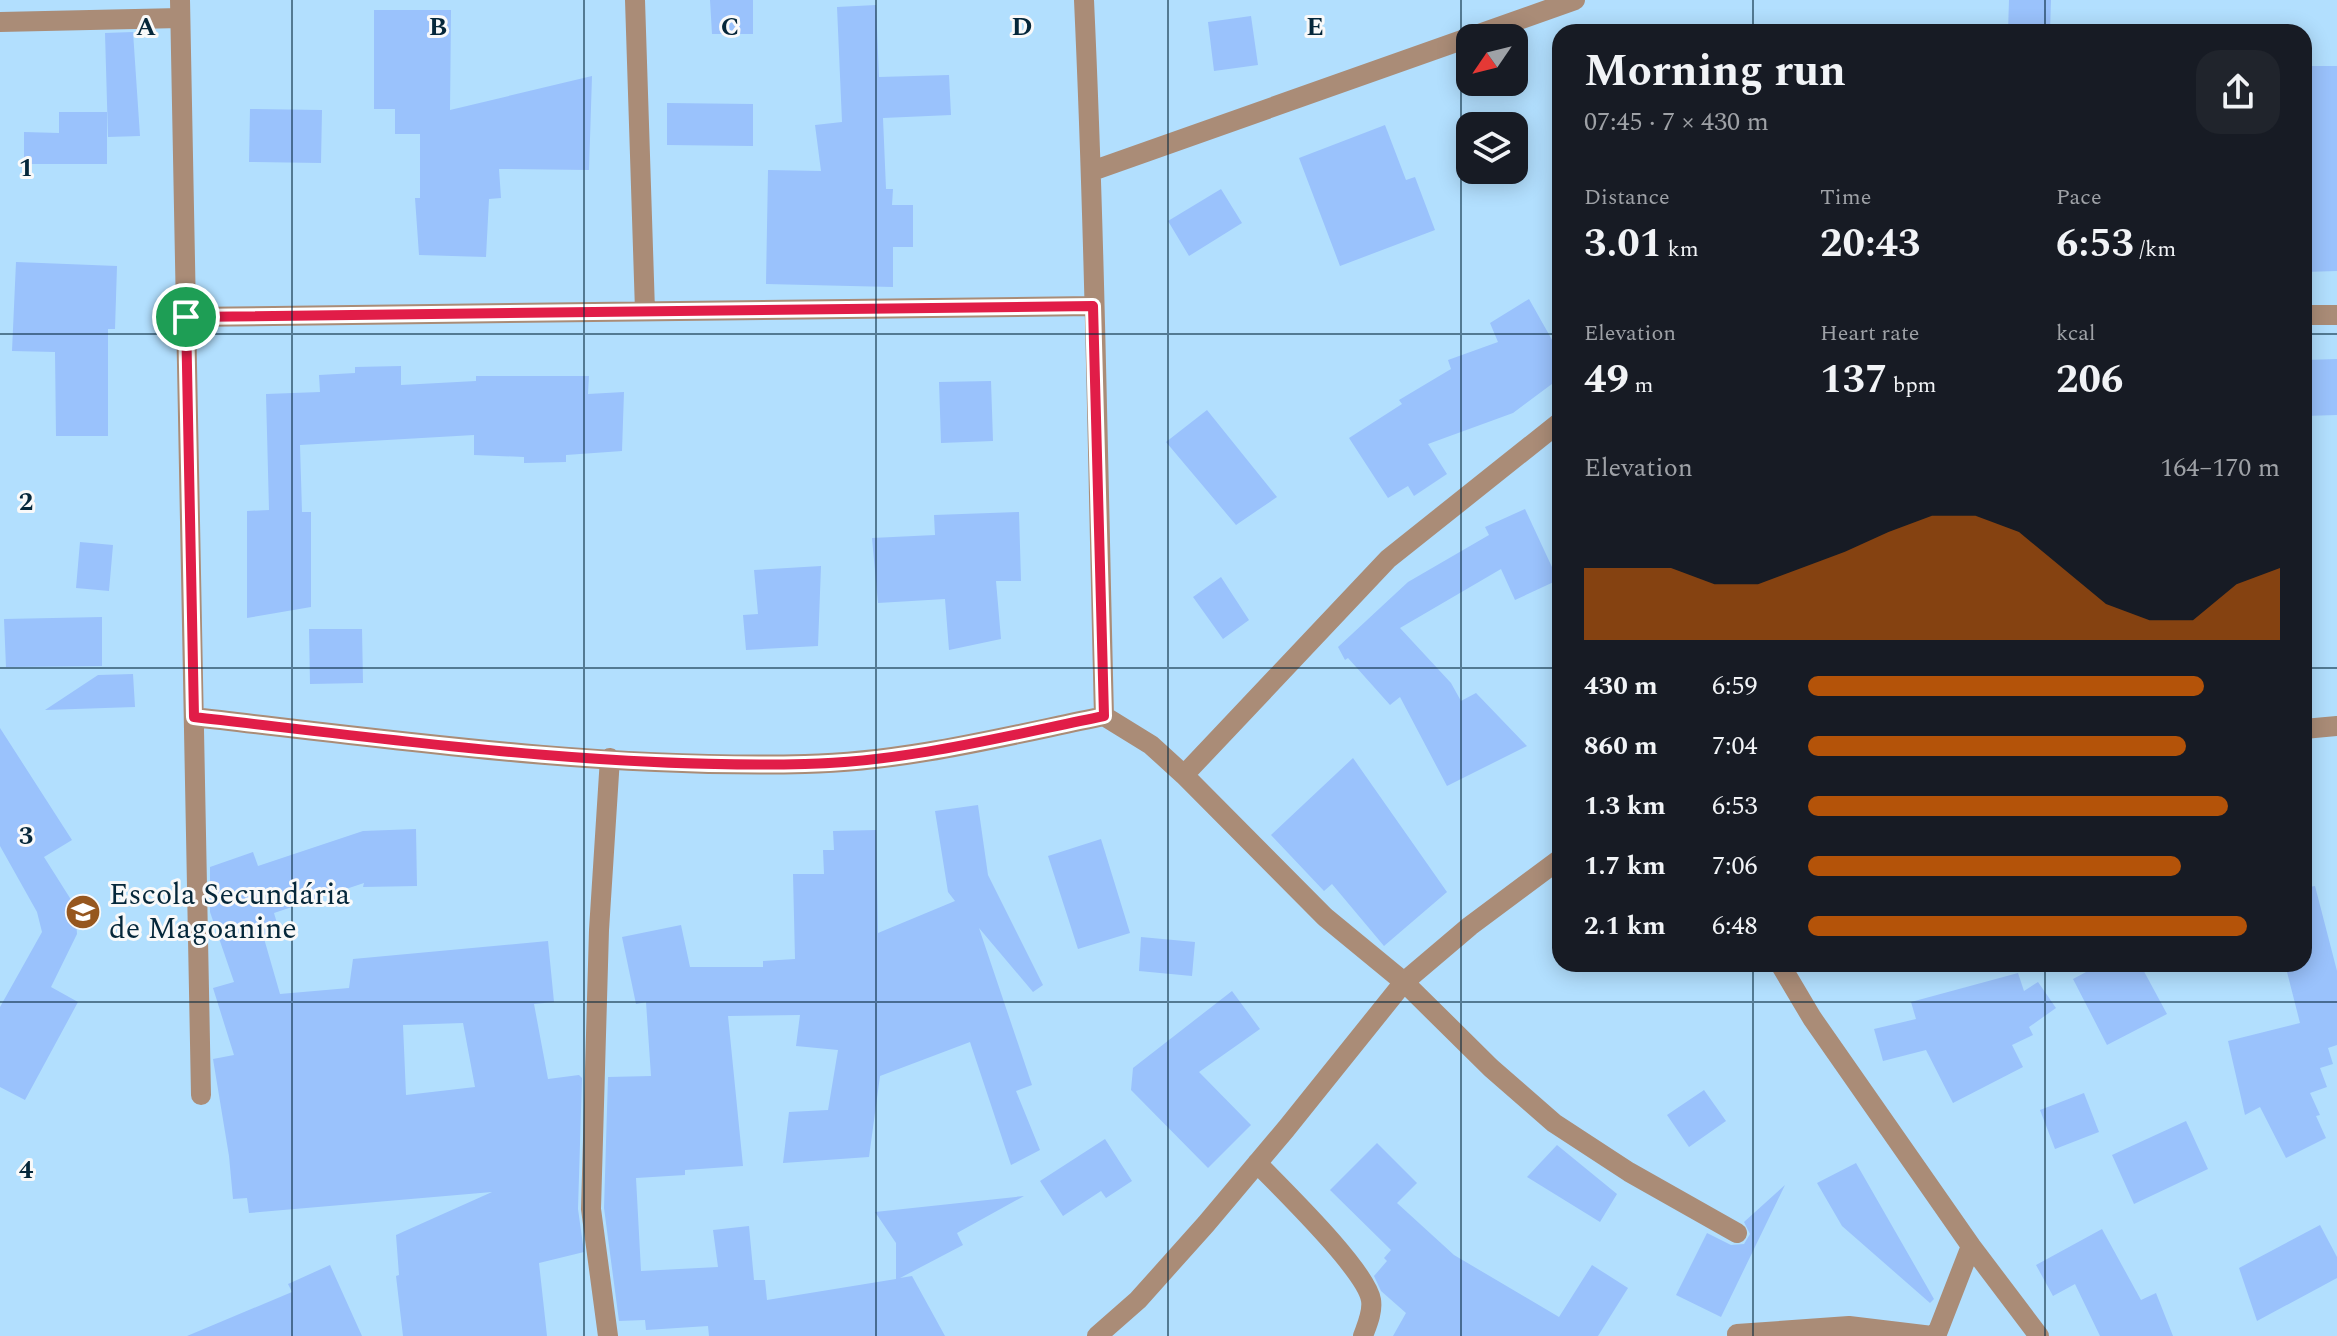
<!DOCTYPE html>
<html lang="en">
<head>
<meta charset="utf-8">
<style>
  body { margin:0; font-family:Spectral,serif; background:#20242c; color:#f1f3f6; height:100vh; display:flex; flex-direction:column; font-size:30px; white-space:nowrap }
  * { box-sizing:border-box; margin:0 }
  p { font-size:26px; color:#9ea1a6 }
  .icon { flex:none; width:44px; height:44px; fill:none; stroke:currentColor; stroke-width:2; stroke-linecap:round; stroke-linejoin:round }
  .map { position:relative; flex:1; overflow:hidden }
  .side { position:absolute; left:1552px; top:24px; width:760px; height:948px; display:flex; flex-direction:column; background:#171b24; border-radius:24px; box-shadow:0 4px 20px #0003 }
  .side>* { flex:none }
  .needle { width:52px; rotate:235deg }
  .buttons { position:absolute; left:1456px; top:24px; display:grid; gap:16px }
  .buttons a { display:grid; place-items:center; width:72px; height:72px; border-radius:16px; background:#171b24; box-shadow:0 4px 20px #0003; font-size:40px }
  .pin { position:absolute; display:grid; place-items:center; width:68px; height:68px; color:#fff; margin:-34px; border:4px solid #fff; border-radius:50%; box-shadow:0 2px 8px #0007 }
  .round { display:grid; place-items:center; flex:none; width:84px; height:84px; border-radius:24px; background:#20242c }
  .overview { display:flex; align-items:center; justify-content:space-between; height:136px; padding:0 32px }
  h1 { font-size:44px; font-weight:700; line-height:60px }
  .stats { display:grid; grid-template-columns:repeat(3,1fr); gap:12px; height:136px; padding:8px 32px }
  .stats div { display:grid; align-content:center }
  .stats b { font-size:40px; font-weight:700 }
  .stats small { font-size:22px; font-weight:400 }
  .stats p { font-size:22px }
  .chart { height:224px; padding:16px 32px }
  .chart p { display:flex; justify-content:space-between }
  .chart svg { width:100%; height:144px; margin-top:8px; fill:#b45309; opacity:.7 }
  ul { padding:0 32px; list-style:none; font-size:26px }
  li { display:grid; grid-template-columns:128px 96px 1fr; align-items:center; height:60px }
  li i { height:20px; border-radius:10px; background:#b45309 }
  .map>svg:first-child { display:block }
</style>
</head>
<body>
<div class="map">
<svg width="2337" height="1336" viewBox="0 0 2337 1336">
  <rect width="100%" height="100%" fill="#b2dffe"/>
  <path fill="#9ac2fc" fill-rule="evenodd" d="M710,0h43v34h-41z
    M2009,0h42l-1,32h-42z
    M876,5l3,72 70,-2 2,40 -68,3 3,71h7l-1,16h21v42h-20v40l-127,-3 2,-114 53,1 -6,-46 27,-3 -5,-115z
    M374,10h77l-1,100 142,-34 -3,94 -90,-1 2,29 -12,1 -3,58 -67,-2 -4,-57h5v-64h-25v-25h-21z
    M1251,16l7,49 -44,6 -6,-49z
    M133,32l7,104 -32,1 -3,-104z
    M2304,66h33v205l-33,1z
    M667,103l86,1v42l-86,-1z
    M250,109l72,1 -1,53 -72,-1z
    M59,112h48v52h-83v-32l35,1z
    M1385,125l21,55 9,-3 20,53 -95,36 -41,-108z
    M1221,189l21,34 -53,33 -21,-35z
    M16,262l101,4 -2,63h-7v107h-52l-1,-84 -43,-1z
    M1529,299l31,55v24l-47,35 -85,31 19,30 -33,22 -6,-10 -20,12 -39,-60 53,-34 -3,-4 52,-31 -3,-9 50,-18 -8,-19z
    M2337,359v56l-33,1v-56z
    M401,366v19l75,-4v-5h113l-1,18 36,-2 -2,59 -56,4v7l-42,1v-6l-50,-2v-20l-174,10 2,67h9v95l-64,11v-107l22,-1 -3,-116 54,-2 -1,-17 36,-2v-6z
    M991,381l2,60 -52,2 -2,-61z
    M1207,410l70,87 -41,28 -70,-83z
    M1525,509l33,71 -43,20 -14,-31 -101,59 51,55 10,18 15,-8 51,53 -80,40 -47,-89 -10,8 -42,-47 -3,2 -7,-13 70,-65 81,-47 -4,-8z
    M1019,512l2,69h-25l5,58 -52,11 -4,-51 -67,4 -6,-65 63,-3 -1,-20z
    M80,542l33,3 -4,46 -33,-3z
    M821,566l-3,80 -72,4 -3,-35 15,-1 -4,-44z
    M1221,577l28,43 -26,19 -30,-42z
    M102,617v49l-96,1 -2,-48z
    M309,629h53l1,54 -53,1z
    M133,674l2,33 -90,3 53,-35z
    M0,728l72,112 -28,17 31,49 2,28 -26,53 27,15 -53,98 -25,-13v-80l42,-75 -5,-20 -37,-66z
    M1353,758l94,134 -63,54 -52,-62 -8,7 -53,-56z
    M978,805l10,70 55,110 -10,7 -54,-64 53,157 -16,6 24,59 -29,15 -41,-123 -90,34 -11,81 -86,6 6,-51 39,-2 10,-60 -42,-4 4,-31 -72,1 15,150 -58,4v5l-49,3 5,93 77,-4 -5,-37 36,-4 5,54h11l2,20 129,-21v-36l-21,-31 149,-16 -67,37 6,12 -63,33 12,-2 33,60h-236l-1,-10 -62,4 -1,-10 -26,1 -15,-113 4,-131 43,-1 -5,-74 -10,2 -14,-67 59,-12 9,42h73v-6l32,-2 -2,-85h31l-1,-24h11l-1,-19 43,-1 2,103 77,-32 -7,-9 -13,-81z
    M416,829l1,57 -54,1 1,-4 -90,30 5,17 -16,5 17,59 69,-6 4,-29 195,-18 6,61 -20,2 14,75 31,-4 3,3 -4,131 6,43 -45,11 8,73h-144l-7,-60 3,-1 -3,-40 96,-43 -243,21 -2,-15 -14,1 -4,-43 -16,-97 21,-4 -21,-67 21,-6 -24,-70v-45l43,-15 5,14 105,-35zM463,1023l12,64 -69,8 -3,-70z
    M1101,839l29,94 -52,16 -30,-93z
    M2315,886l22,85v74l-9,3 5,16 -13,4 7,19 -17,6 10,22 -4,1 10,22 -40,20 -26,-51 -15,8 -17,-74 72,-18 -15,-59h19v-76z
    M1141,937l54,5 -3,34 -53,-5z
    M2101,964h39l27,50 -60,31 -34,-66z
    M2018,973l6,18 14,-9 18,26 -27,19 4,8 -21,10 11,22 -70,36 -27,-53 -43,11 -9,-32 42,-10 -5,-17z
    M1232,991l28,38 -61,43 52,53 -43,43 -77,-78 2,-22z
    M1704,1090l22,31 -37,26 -22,-32z
    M2084,1093l15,39 -44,17 -15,-39z
    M2186,1121l22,48 -74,35 -22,-49z
    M1105,1139l27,42 -26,17 -5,-7 -38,25 -23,-35z
    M1377,1143l40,40 -20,20 57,52 105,62 33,-52 36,23 -30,48h-205l13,-23 -25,-22 -7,-15 13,-15 -3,-3 7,-8 -61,-60z
    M1557,1145l60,49 -17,28 -73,-45z
    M1856,1163l78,136 -4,4 -88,-77 -25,-43z
    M1785,1185l-64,132 -45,-22 31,-62 24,12 13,-1 6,-10 -6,-12z
    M2320,1225l17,32v21l-80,43 -18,-53z
    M2102,1229l39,71 15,-7 17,43h-73l-25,-52 -22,12 -17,-31z
    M330,1265l32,71h-175l105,-44 -4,-8z"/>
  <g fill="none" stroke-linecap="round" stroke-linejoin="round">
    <path stroke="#aa8c77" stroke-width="20" d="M180,0l21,1095
      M635,0l10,311
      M1084,0c11,238 14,477 20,716
      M0,22l180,-4
      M1092,171l483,-171
      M2304,315h33
      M186,317l907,-11
      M194,717c202,23 407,52 611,47 101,-2 201,-28 299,-48l47,29 33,30 141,142 79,65 87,86 63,55 75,49 108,61
      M2304,729l33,-3
      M1184,775l204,-216 172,-137
      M1780,964l32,54 159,228 68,90
      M1257,1163c25,26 109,107 114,137 2,12 -4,25 -8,36
      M1737,1334l112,-8 83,10
      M608,1336l-17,-127 8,-279 11,-172
      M1097,1336l41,-36 68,-76 80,-95 118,-147 66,-56 90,-67
      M1936,1336l35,-90"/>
  </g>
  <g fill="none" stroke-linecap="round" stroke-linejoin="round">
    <defs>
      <path id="route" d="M1093,306l11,410c-98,20 -198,46 -299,48 -204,5 -409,-24 -611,-47l-8,-400z"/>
    </defs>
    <use href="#route" stroke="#fff" stroke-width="16"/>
    <use href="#route" stroke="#e11d48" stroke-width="10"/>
  </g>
  <path fill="none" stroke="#05273a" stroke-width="2" stroke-opacity="0.55" d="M292,0v1336M584,0v1336M876,0v1336M1168,0v1336M1461,0v1336M1753,0v32M2045,0v32M0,334h1560M2304,334h33M0,668h1560M2304,668h33M1753,964v372M2045,964v372M0,1002h2337"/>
  <defs>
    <symbol id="school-disc" viewBox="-11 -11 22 22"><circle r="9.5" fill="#96571f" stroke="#f9f9f9"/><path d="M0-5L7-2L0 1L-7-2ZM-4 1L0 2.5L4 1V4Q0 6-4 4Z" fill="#fff"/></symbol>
  </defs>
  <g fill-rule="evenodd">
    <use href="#school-disc" x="63" y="892" width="40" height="40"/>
  </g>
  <g text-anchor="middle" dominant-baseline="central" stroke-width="6" stroke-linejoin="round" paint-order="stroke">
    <g font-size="30" fill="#05273a" stroke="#f9f9f9" text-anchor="start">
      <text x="109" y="895">Escola Secundária<tspan x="109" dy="34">de Magoanine</tspan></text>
    </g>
  </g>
  <g font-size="26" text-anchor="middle" font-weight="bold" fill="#05273a" stroke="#f9f9f9" stroke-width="6" stroke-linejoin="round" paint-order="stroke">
    <text x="146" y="35">A</text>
    <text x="438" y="35">B</text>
    <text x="730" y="35">C</text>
    <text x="1022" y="35">D</text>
    <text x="1315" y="35">E</text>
    <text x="26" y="176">1</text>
    <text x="26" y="510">2</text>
    <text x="26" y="844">3</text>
    <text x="26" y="1178">4</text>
  </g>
</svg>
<div class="buttons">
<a><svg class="needle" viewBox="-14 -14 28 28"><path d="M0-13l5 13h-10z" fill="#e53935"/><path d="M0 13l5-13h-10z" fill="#9ea1a6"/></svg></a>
<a><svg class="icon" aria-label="layers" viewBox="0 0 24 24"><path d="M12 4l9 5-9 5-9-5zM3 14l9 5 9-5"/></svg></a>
</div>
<div class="pin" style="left:186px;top:317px;background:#1e9e55"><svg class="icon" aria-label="arrive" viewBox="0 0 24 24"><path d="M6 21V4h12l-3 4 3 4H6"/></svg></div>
<section class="side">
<div class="overview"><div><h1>Morning run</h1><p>07:45 · 7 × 430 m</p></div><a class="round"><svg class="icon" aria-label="share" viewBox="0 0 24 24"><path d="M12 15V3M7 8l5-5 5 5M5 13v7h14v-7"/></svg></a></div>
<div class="stats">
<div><p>Distance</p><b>3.01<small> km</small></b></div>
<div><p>Time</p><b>20:43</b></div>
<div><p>Pace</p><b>6:53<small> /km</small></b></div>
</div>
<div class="stats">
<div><p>Elevation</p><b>49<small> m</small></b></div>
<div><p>Heart rate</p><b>137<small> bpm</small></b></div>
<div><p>kcal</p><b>206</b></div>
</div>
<div class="chart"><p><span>Elevation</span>164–170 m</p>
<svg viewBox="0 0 160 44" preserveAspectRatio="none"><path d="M0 44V22L10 22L20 22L30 27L40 27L50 22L60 17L70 11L80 6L90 6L100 11L110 22L120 33L130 38L140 38L150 27L160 22V44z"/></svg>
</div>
<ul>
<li><b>430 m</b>6:59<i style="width:84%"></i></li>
<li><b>860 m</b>7:04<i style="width:80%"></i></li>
<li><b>1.3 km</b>6:53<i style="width:89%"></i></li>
<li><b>1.7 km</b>7:06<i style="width:79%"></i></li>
<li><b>2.1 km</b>6:48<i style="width:93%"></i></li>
</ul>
</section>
</div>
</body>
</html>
